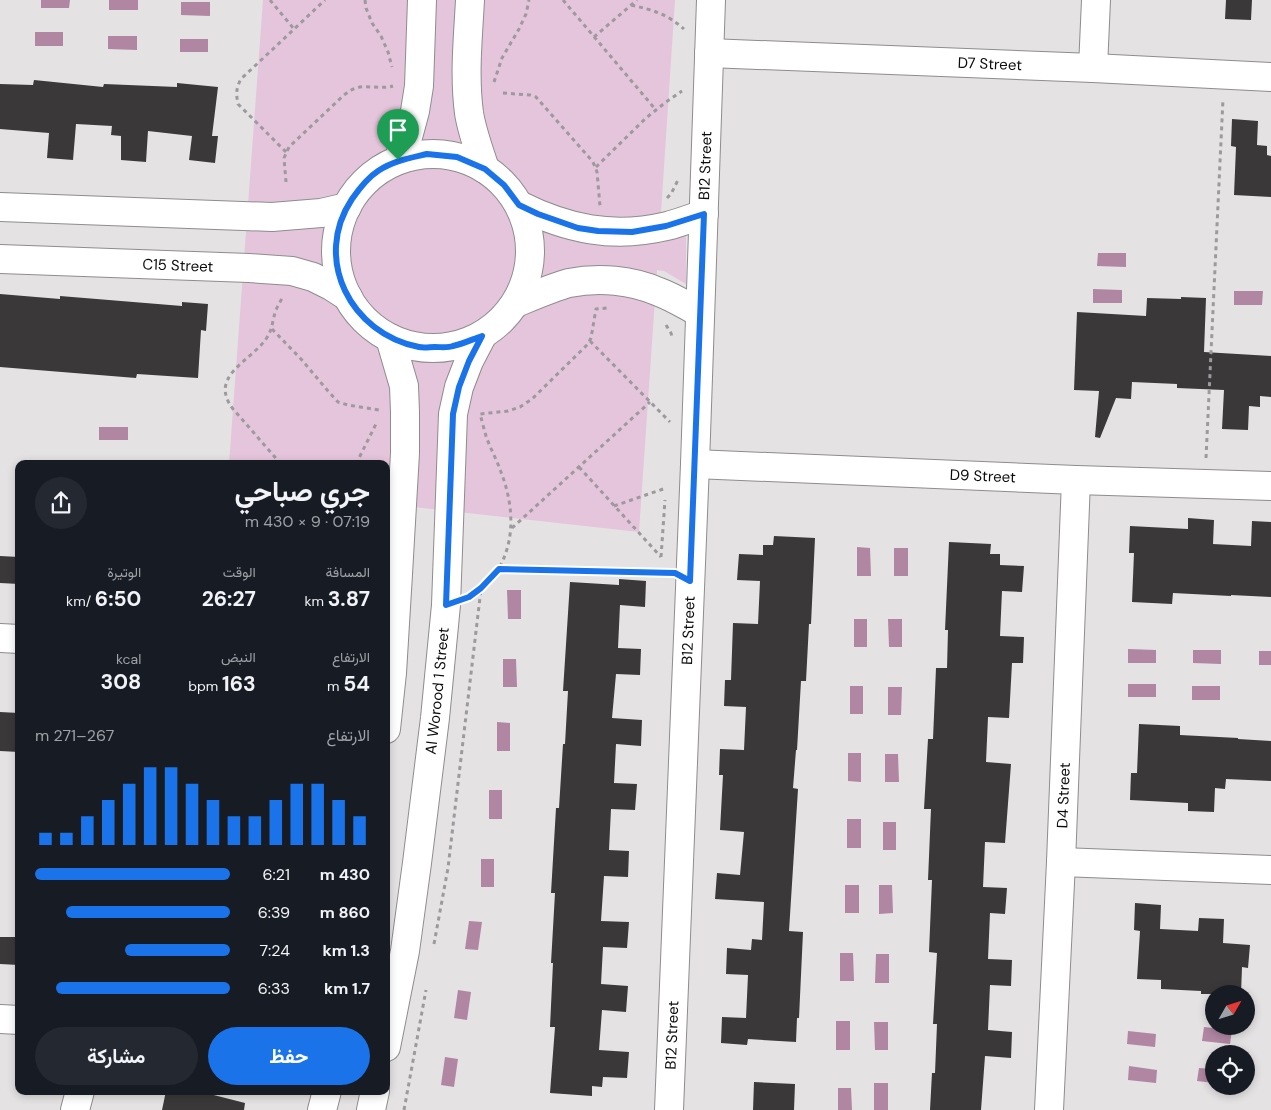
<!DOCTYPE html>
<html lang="ar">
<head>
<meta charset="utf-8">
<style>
  body { margin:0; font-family:"DM Sans",Vazirmatn,sans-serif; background:#242831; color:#f1f3f6; direction:rtl; height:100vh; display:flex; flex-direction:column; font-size:19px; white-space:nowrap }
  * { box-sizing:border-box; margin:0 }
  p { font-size:16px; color:#9ea1a6 }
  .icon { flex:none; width:28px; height:28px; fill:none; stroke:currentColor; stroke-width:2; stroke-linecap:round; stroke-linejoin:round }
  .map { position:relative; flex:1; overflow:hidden; direction:ltr }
  .panel { position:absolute; left:15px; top:460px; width:375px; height:635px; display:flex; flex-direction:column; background:#171b24; border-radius:10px; box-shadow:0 2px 8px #0003; direction:rtl }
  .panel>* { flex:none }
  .needle { width:32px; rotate:51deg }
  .tools { position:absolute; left:1205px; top:985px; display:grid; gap:10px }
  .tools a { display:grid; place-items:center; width:50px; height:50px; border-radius:50%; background:#171b24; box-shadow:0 2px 8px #0003; font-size:25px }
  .pin { position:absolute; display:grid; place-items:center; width:42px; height:42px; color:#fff; margin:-51px -21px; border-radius:50% 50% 50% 0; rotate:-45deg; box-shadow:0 0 5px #0007 }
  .pin .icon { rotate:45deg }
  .round { display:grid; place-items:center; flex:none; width:52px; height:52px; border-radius:26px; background:#242831 }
  .overview { display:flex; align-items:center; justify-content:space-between; height:85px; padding:0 20px }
  h1 { font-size:28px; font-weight:700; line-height:38px }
  .metrics { display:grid; grid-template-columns:repeat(3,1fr); gap:8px; height:85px; padding:5px 20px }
  .metrics div { display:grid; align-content:center }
  .metrics b { font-size:21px; font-weight:700 }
  .metrics small { font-size:14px; font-weight:400 }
  .metrics p { font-size:14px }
  .chart { height:140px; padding:10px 20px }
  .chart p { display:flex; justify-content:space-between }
  .chart svg { width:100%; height:90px; margin-top:5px; stroke:#1a73e8; stroke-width:6 }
  .action { display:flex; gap:10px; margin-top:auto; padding:10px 20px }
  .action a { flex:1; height:58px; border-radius:30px; background:#1a73e8; color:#fff; font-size:20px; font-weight:700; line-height:58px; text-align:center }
  .action a+a { background:#242831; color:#f1f3f6 }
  ul { padding:0 20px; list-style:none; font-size:16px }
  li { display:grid; grid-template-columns:80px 60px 1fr; align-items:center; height:38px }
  li i { height:12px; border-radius:6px; background:#1a73e8 }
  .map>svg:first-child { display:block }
</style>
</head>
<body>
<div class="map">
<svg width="1271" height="1110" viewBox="0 0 1271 1110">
  <rect width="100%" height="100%" fill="#e5e2e4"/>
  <path fill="#e5c5db" d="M263,0h412l-16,243 6,-1 21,-9v51l-22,-13 -7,-1 -18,262 -253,-28v-40h-157z"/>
  <path fill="#b086a3" d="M41,0h29l-1,8h-28z
    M109,0h29v10h-29z
    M181,2h29v14l-29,-1z
    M35,32h28v14h-28z
    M108,36h29v14l-29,-1z
    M180,39h28v13h-28z
    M1098,253h28v14l-29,-1z
    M1093,289l29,1v13h-29z
    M1234,291h29l-1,14h-28z
    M99,427h29v13h-29z
    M857,547l13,1 1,28h-14z
    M894,548h14v28h-14z
    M507,590h14v29h-13z
    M854,619h13v28h-13z
    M888,619h14v28h-13z
    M1128,649l28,1v13h-28z
    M1193,650h28v14l-28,-1z
    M1259,651h12v14h-12z
    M503,659h13l1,28h-14z
    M1128,684h28v13h-28z
    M850,686h13v28h-13z
    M1192,686h28v14h-28z
    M888,687h14l-1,28h-13z
    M497,722l13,1v28h-13z
    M848,753h13v29l-13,-1z
    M885,754h13l1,28h-14z
    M489,790h13v29h-13z
    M847,819h14v29h-14z
    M883,822h13v28h-13z
    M481,859h13v28h-13z
    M845,885h14v28h-14z
    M879,885h13l1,28 -14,1z
    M469,921l13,1 -4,28 -13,-1z
    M840,953h13l1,28h-14z
    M876,954h13v29h-14z
    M458,990l13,2 -4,28 -13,-2z
    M836,1021h14v29h-14z
    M874,1022h14v28h-13z
    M1204,1027l28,3 -2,14 -28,-3z
    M1128,1031l28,3 -1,13 -28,-3z
    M445,1057l13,2 -4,28 -13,-2z
    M1129,1066l28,4 -1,13 -28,-3z
    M1199,1068l15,1v14l-17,-2z
    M874,1083h14v27h-14z
    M838,1088h13l1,22h-14z"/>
  <path fill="#3b383a" d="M1226,0h26l-1,20 -26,-1z
    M34,80l69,7 1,-3 73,3v-4l41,4 -6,49h6l-3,27 -26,-3 3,-24 -44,-5 -2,31 -25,-2v-24l-10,-1 1,-9 -36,-2 -3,36 -26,-2 2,-25 -49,-4v-45l33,1z
    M1232,119l26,2 -1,24 10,1v9l4,1v41l-37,-2 2,-48 -5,-1z
    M0,294l60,5v-3l122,10v-4l26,2 -2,27 -5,-1 -3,48 -61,-4 -1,4 -136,-11z
    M1181,297l25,1 -2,54 67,4v41l-11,-1v11l-11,-1 -1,24 -26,-1 2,-39 -47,-2v-4l-45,-2 -1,17 -15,-1 -16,40 -5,-1 4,-46 -25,-1 3,-78 69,4 1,-18 34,1z
    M1188,518l26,2 -1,24 38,2 1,-25 19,1v75l-40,-2v1l-58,-3 -1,11 -40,-2 2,-49h-5l1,-27 58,3z
    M774,536l41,2 -4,86h-2l-3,57h-5l-4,69h-1l-3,38 5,1 -9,142 14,1 -4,86h-2l-1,24 -48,-3 -1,6 -26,-2 1,-26 24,1 2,-43 -22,-1 1,-26 24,2 1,-11 10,1 2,-38 -49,-3 2,-26 23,2 4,-43 -24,-2 3,-55h-4l1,-26 24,1 2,-43 -22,-1 1,-26h6l2,-57 25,1 2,-43 -23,-1 2,-26 24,1v-10h10z
    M949,542l42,2 -1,10h10v11l24,1 -2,26 -20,-1 -2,45 24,1 -1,26h-11l-3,55 -21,-1 -2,45 25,2 -6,79 -20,-1 -2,45 24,1 -2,26 -15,-1 -2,46 24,1 -1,26 -21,-1 -2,45 24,2 -1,26 -26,-2 -4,54h-51l2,-37h3l2,-49h-4l4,-71 -8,-1 3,-72h-4l3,-71h-7l4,-70h5l3,-71h11l1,-38h-3z
    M0,556l19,1v27l-19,-1z
    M619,579l27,2 -1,26 -25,-2 -2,43 23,1 -1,26 -24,-1 -4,44 30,2 -1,26 -25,-2 -2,39 23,1 -2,26 -24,-1 -2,41 20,1 -1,26 -24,-1 -3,45 28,1 -2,26 -24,-1 -2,37 27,2 -2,26 -24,-2 -3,40 30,2 -2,26 -24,-1 -1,10 -10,-1v10l-42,-3 5,-66h-5l3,-64h-2l4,-70h-4l5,-85h3l4,-64h2l3,-53h-5l7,-109 49,3z
    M0,712l19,1v39l-19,-1z
    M1139,724l41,2v9l58,3v1l33,2v40l-45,-2 -1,10 -10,-1 -1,24 -26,-1v-8l-58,-3 1,-27h6z
    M1135,903l26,2 -1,24 38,2 1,-13 25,1 -1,24 27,2 -2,23 -6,-1 -1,27h-40v-3l-40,-2v-9l-24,-1 3,-48 -6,-1z
    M0,937h19v28l-19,-1z
    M754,1082l41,2 -1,26h-41z
    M166,1091h32l47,12 -1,7h-82z"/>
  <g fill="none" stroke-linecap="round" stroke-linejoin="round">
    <defs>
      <g id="minor">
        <path d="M470,0c-2,38 -6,75 -1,113 3,19 10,37 16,56"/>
        <path id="s1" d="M709,53l384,15 178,9"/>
        <path d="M1093,68l3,-68"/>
        <circle cx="433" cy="251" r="97"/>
        <path d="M398,160l10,-23 7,-26 4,-25 3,-86"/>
        <path d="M519,205c48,24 94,34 148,21 12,-3 25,-8 37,-12"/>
        <path d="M0,207l272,10 49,-4 26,-6"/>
        <path id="s2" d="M0,259l249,9 43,3 21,6 18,9 17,11"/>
        <path d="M516,303c17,-7 35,-15 53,-20 30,-6 63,-3 90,9 14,5 28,14 41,21"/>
        <path id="s3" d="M695,464l381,16 195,6"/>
        <path d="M0,638l19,1"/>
        <path d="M386,729l6,-56 6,-99 7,-121v-41l-1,-26 -14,-48"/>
        <path d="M1061,862l210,8"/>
        <path d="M0,1019l19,1"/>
        <path id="s4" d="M386,1047l19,-96 12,-88 18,-145 11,-113 7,-191 6,-27 10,-26 13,-25"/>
        <path d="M75,1110l5,-19"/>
        <path d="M322,1110l5,-19"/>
        <path d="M371,1110l4,-19"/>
        <path id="s5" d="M669,1110l26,-646 16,-464"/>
        <path id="s6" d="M1049,1110l12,-248 15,-382"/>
      </g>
    </defs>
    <use href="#minor" stroke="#8e8c8e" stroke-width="30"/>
    <path stroke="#9c9a9c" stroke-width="3" stroke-dasharray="4 4" stroke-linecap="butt" d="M270,0l24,29
      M365,0l1,8 6,15 9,13 7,16 4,15
      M563,0l93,110
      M631,5c22,5 36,9 53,24
      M594,37l43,-37
      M494,82l8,-24 17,-29 7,-15 3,-14
      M503,93l27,2 6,2 57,65 4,10 3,34
      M286,152l-48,-48c-2,-10 -2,-16 3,-25l84,-79
      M596,167l50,-49 20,-16 16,-11
      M286,182l-2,-24 5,-11 55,-52c5,-4 10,-7 16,-8 11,-1 23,2 33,-1
      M667,198l4,-4 7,-14
      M666,325l5,8 1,4
      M272,329l29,30 27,32 10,11 10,3 31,5
      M590,341l80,81
      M1206,458l17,-359
      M281,464l-48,-55c-25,-33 17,-47 33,-70 7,-10 6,-18 10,-29 2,-5 5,-9 7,-14
      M356,464l21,-42
      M579,467l82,90
      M614,506l52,-18
      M512,528l138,-126
      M661,557l4,-57
      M499,569l166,3
      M472,595c10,-7 21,-16 27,-27 17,-30 14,-65 2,-96 -4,-12 -11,-24 -15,-36 -2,-7 -4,-15 -6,-22l28,-3 12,-4 12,-8 56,-55 3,-6 5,-29 12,-1
      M434,944l14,-76 33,-279
      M404,1110l22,-120"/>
    <use href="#minor" stroke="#fff" stroke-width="28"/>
  </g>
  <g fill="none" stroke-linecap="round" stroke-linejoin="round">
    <defs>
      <path id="route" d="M427,154l30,3 28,12 19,16 15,20 19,9 40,14 20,3 34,1 34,-6 38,-12 -14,367 -15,-8 -176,-4 -18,19 -12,9 -23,8 7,-191 6,-27 10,-26 13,-25c-9,3 -19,8 -29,10 -5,2 -12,1 -18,1 -5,0 -11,1 -16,0 -68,-13 -107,-88 -67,-148 7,-10 15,-21 26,-28 15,-10 32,-13 49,-17z"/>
    </defs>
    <use href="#route" stroke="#fff" stroke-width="10"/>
    <use href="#route" stroke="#1a73e8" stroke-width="6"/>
  </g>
  <g text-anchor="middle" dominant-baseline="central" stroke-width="5" stroke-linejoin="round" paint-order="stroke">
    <g font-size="15" fill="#0c0b0c" stroke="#fff">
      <text stroke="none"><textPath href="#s1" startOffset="281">D7 Street</textPath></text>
      <text stroke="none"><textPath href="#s5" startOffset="945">B12 Street</textPath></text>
      <text stroke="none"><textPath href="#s2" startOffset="178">C15 Street</textPath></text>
      <text stroke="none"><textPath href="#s3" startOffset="288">D9 Street</textPath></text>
      <text stroke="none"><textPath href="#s5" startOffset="480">B12 Street</textPath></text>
      <text stroke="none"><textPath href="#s4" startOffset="360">Al Worood 1 Street</textPath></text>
      <text stroke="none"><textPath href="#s6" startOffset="315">D4 Street</textPath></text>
      <text stroke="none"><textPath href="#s5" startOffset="75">B12 Street</textPath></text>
    </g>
  </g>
</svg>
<div class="tools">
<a><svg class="needle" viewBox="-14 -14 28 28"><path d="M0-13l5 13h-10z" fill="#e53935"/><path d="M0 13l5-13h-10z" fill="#9ea1a6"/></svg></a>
<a><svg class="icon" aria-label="locate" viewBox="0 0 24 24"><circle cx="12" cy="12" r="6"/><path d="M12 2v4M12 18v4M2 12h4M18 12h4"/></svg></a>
</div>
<div class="pin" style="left:398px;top:160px;background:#1e9e55"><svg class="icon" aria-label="arrive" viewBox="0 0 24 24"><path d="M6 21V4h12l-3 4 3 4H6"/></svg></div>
<section class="panel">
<div class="overview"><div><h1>جري صباحي</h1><p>07:19 · 9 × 430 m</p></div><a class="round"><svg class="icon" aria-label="share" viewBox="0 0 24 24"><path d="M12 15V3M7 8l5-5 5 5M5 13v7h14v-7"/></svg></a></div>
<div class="metrics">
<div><p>المسافة</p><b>3.87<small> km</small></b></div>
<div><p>الوقت</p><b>26:27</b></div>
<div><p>الوتيرة</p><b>6:50<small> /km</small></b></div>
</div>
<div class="metrics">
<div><p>الارتفاع</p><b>54<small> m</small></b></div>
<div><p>النبض</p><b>163<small> bpm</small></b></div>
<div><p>kcal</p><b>308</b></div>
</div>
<div class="chart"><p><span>الارتفاع</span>267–271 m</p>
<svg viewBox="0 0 160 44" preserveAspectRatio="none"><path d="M5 44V38M15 44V38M25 44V30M35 44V22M45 44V14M55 44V6M65 44V6M75 44V14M85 44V22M95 44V30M105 44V30M115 44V22M125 44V14M135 44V14M145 44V22M155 44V30"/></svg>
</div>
<ul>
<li><b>430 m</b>6:21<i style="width:100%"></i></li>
<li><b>860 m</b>6:39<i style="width:84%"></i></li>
<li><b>1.3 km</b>7:24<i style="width:54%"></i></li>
<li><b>1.7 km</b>6:33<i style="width:89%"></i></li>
</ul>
<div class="action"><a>حفظ</a><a>مشاركة</a></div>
</section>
</div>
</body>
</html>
